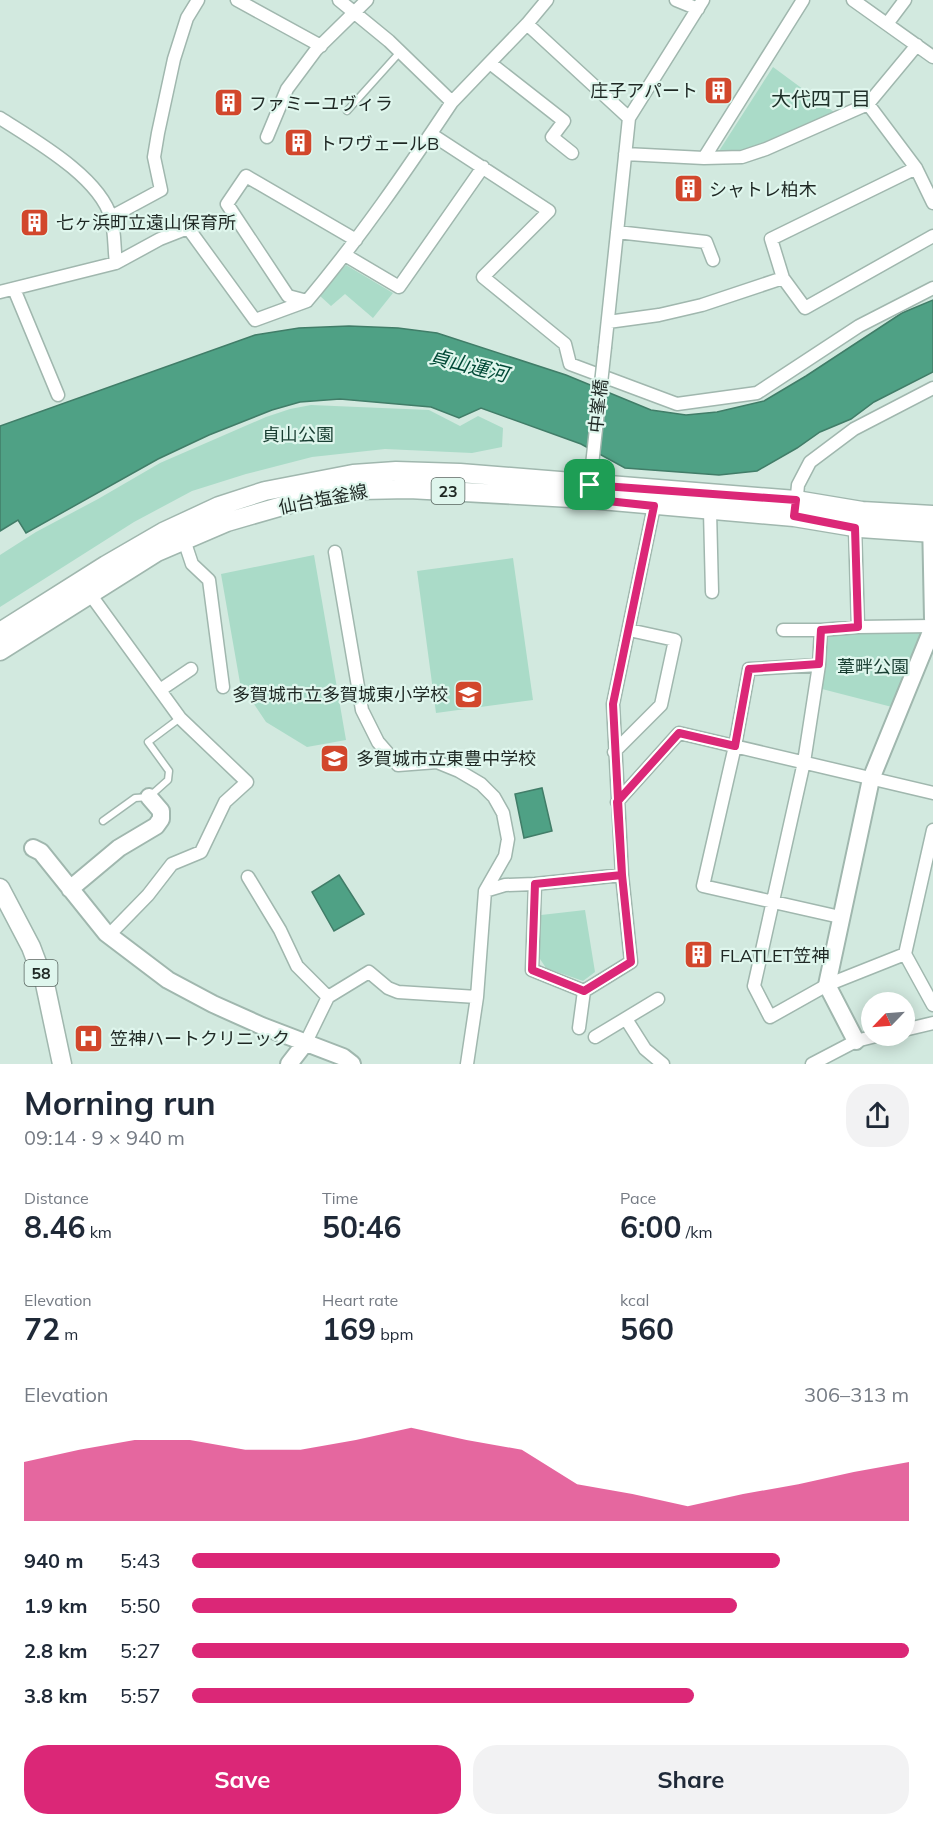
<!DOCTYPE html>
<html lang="en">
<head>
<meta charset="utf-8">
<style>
  body { margin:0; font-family:Mulish,"Noto Sans JP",sans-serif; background:#f2f2f3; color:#1f2937; height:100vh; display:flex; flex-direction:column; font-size:22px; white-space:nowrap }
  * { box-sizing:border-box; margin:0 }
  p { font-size:20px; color:#747a83 }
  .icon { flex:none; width:33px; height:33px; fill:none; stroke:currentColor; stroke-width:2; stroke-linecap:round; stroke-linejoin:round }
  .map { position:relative; height:1064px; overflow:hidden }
  .sheet { display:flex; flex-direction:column; background:#fff; flex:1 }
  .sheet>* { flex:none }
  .needle { width:39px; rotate:245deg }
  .controls { position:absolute; left:861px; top:992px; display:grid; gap:12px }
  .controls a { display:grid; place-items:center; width:54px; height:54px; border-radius:50%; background:#fff; box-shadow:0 3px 15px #0003; font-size:30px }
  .pin { position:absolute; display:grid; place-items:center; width:51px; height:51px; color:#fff; margin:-26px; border-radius:12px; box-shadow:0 3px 9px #0006 }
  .round { display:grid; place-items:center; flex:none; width:63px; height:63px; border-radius:24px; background:#f2f2f3 }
  .headline { display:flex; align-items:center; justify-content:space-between; height:102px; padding:0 24px }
  h1 { font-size:33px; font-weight:700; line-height:45px }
  .figures { display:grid; grid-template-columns:repeat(3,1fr); gap:9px; height:102px; padding:6px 24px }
  .figures div { display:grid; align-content:center }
  .figures b { font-size:30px; font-weight:700 }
  .figures small { font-size:16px; font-weight:400 }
  .figures p { font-size:16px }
  .chart { height:168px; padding:12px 24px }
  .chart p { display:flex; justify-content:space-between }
  .chart svg { width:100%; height:108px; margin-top:6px; fill:#db2777; opacity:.7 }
  .button { display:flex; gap:12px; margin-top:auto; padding:12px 24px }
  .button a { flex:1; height:69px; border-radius:24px; background:#db2777; color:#fff; font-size:24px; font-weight:700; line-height:69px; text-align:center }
  .button a+a { background:#f2f2f3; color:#1f2937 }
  ul { padding:0 24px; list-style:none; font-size:20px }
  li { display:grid; grid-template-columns:96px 72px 1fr; align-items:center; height:45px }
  li i { height:15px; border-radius:8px; background:#db2777 }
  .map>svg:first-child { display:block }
</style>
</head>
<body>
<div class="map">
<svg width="933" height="1064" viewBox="0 0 933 1064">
  <rect width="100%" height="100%" fill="#d2e9df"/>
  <path fill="#aadbc8" d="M773,67l61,45 -90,40 -25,-1z
    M346,265l47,28 -20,25 -28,-24 -14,12 -12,-11z
    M311,405l118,5 31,16 18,-10 25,12 -1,19 -30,6 -87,-4 -73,8 -66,17 -54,17 -58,31 -134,85v-52l36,-23 62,-33 62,-36 106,-46 24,-8z
    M314,555l32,185 -39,7 -41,-25 -26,-39 -19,-109z
    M513,558l20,142 -97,13 -19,-142z
    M913,630l7,3 2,9 -30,65 -70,-18 4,-24 -3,-24 7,-7z
    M585,910l10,62 -12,9 -37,-13 -8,-12 3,-41z"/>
  <path fill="#4fa185" stroke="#417d68" stroke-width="1.5" d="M933,300v72l-59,30 -23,17 -31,13 -23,16 -40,23 -38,4 -94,-7 -44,-24 -100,-36 -22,10 -28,-11 -91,-8 -40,3 -28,8 -63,25 -51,24 -132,74 -8,-13 -18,11v-105l255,-91 44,-7 50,-2 49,2 39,5 129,42 85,35 35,5 31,-3 47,-11 42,-25 96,-63z
    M542,788l10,43 -28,7 -9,-44z
    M339,875l25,39 -30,17 -22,-39z"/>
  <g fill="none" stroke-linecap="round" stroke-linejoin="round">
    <defs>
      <path id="lane" d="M347,111l53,-59
        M103,821l32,-23 14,-1 19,-17 1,-9 -21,-29 32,-24"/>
      <path id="street" d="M237,0l84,46
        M339,0l50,41 63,61 75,-78 20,-24
        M676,0l22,9
        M853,0l80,57
        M527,24l102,94
        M887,24l18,-24
        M490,63l74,58 -12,16 20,16
        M868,104l48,64 17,35
        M0,118c34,22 100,59 111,100 4,13 3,31 5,45l44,-24 28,-11 67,92 52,-19 -19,-5 -61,-92 19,-28 110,64
        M431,134l118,77 -66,66 82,67 5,20 107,40 80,-11 102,-67 74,-38
        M267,137l20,-48 29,-39 51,-50
        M625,154l79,4 38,-1 24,-8 102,-45 49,-59
        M704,158l99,-158
        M111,217l50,-27 -7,-33 4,-24 16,-74 13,-41 11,-18
        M617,232l89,10 7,18
        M345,255l54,32 84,-120
        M783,278l-12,-39 145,-71
        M14,289l44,106
        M0,292l116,-29
        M307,301c53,-63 99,-130 145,-199
        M608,322l51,-7 43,-10 81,-27 22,30 128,-72
        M605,347l24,-229 74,-118
        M796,506l2,-21 12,-23 44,-33 79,-41
        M710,511l2,81
        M855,528l3,99
        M184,540l8,24 17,16 14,107
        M335,552l27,158 16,32 20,23 39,-3 22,9 22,13 13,13 9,16 5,26 -3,17 -20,35 -8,106 -10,67
        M90,594l90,124 67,64 -22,20 -24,50 -29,12 -24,31 -39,40
        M783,630h38
        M819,665l-15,97 -50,224 16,31 57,-32 78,-31 28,-124
        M160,690l31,-21
        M614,752l47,-47 14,-65 -46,-10
        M617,802l62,-69 254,60
        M622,875l-9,-171 41,-198
        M248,877l32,53 17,36 31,31
        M485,891l20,-6 30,-1 87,-9 9,87 -47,29 -52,-21 3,-86
        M840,917l-137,-31 32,-140 14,-77 70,-4 2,-35 37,-3 75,-1
        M905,954l28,51
        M626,1019l19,30 18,15
        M579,1028l5,-37
        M904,1030l29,-7
        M595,1037l63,-38
        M306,1042l22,-45 41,-25 19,16 10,4 79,5
        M812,1064l44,-23 24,-6"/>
      <path id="secondary" d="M931,519l2,100
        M33,848l8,4 65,81 62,47 45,24 49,22 81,31 9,7
        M70,889l49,-41 37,-22 5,-7v-8l-12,-14
        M856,1041l-29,-56 44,-206 62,-152
        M289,1064l17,-22"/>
      <path id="primary" d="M0,632l106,-67 57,-33 56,-26 46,-15 88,-17 43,-3 64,2 336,27 66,11 71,4
        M0,651l157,-99 70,-30 80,-23 54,-9 48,-1 180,10 205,18 66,11 73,5
        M0,888l31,59 14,37 17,80"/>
    </defs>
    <use href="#lane" stroke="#a0b7ae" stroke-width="9"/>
    <use href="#street" stroke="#a0b7ae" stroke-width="15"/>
    <use href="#secondary" stroke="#a0b7ae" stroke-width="20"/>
    <use href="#primary" stroke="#a0b7ae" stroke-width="21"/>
    <use href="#lane" stroke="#fff" stroke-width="6"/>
    <use href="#street" stroke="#fff" stroke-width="12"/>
    <use href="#secondary" stroke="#fff" stroke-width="16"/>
    <use href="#primary" stroke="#fff" stroke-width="18"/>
    <defs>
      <path id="street-bridge" d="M592,465l13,-118"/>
    </defs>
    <use href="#street-bridge" stroke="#a0b7ae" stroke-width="15" stroke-linecap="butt"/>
    <use href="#street-bridge" stroke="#fff" stroke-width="12"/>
  </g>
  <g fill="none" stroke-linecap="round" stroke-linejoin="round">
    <defs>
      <path id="route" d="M590,485l-1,14 65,7 -41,198 9,171 -87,9 -3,86 52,21 47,-29 -9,-87 -5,-73 62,-69 56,13 14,-77 70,-5 2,-34 37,-3 -3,-99 -61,-12 2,-16 -206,-15"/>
    </defs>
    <use href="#route" stroke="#fff" stroke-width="12"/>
    <use href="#route" stroke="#db2777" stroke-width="8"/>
  </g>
  <defs>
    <symbol id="building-square" viewBox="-11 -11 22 22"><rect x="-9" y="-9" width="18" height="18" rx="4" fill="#d2472c" stroke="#dff6ed"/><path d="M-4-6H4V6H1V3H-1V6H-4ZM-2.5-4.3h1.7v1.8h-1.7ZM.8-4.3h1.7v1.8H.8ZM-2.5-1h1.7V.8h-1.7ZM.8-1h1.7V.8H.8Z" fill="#fff"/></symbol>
    <symbol id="school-square" viewBox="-11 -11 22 22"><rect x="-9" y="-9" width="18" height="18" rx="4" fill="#d2472c" stroke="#dff6ed"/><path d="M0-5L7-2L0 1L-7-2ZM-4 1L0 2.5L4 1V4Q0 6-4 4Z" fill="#fff"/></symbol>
    <symbol id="hospital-square" viewBox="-11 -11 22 22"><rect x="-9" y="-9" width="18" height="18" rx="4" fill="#d2472c" stroke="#dff6ed"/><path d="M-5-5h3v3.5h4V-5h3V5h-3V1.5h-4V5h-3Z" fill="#fff"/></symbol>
  </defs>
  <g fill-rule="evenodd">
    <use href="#building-square" x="702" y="74" width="33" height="33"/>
    <use href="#building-square" x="212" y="86" width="33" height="33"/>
    <use href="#building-square" x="282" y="126" width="33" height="33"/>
    <use href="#building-square" x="672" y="172" width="33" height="33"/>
    <use href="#building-square" x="18" y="206" width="33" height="33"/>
    <use href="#school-square" x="452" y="678" width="33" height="33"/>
    <use href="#school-square" x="318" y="742" width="33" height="33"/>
    <use href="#building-square" x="682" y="938" width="33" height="33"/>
    <use href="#hospital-square" x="72" y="1022" width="33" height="33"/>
  </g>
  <g text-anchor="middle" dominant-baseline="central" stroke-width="4.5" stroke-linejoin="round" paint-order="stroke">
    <g fill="#dff6ed" stroke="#596660" stroke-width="1.5">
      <rect x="431.5" y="478" width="33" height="26" rx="4.5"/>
      <rect x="24.5" y="960" width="33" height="26" rx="4.5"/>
    </g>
    <g font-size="16" font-weight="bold" fill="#1f2824">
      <text x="448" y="491">23</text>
      <text x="41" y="973">58</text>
    </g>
    <g font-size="18" fill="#1f2824" stroke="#dff6ed" text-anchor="start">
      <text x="698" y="90" text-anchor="end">庄子アパート</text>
      <text x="249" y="103">ファミーユヴィラ</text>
      <text x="319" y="143">トワヴェールB</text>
      <text x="709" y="189">シャトレ柏木</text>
      <text x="56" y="222">七ヶ浜町立遠山保育所</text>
      <text x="448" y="694" text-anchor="end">多賀城市立多賀城東小学校</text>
      <text x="356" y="758">多賀城市立東豊中学校</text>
      <text x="720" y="955">FLATLET笠神</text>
      <text x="110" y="1038">笠神ハートクリニック</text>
    </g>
    <g font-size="18" fill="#1f2824" stroke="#dff6ed">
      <text transform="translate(598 406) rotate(-84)">中峯橋</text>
      <text transform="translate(323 499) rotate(-11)">仙台塩釜線</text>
    </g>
    <g font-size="18" fill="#193e32" stroke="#dff6ed">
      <text x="298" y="434">貞山公園</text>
      <text x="873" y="666">葦畔公園</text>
    </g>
    <g font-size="20" fill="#1d2f28" stroke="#dff6ed">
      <text x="821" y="98">大代四丁目</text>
    </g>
    <g font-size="20" font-style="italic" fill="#004936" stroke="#dff6ed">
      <text transform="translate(469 365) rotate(14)">貞山運河</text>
    </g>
  </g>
</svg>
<div class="controls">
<a><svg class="needle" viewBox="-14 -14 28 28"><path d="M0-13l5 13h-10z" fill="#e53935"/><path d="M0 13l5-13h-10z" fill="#747a83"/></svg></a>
</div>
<div class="pin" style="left:590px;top:485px;background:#1e9e55"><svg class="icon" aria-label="arrive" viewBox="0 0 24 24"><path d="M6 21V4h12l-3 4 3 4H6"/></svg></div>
</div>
<section class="sheet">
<div class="headline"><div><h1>Morning run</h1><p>09:14 · 9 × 940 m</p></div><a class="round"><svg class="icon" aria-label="share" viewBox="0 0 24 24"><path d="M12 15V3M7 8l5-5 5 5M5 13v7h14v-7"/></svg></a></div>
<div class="figures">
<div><p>Distance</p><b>8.46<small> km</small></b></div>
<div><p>Time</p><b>50:46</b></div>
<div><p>Pace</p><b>6:00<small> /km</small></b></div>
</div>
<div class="figures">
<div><p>Elevation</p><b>72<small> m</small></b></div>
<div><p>Heart rate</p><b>169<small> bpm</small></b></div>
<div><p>kcal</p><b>560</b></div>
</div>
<div class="chart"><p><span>Elevation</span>306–313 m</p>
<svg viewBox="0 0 160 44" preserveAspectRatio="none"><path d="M0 44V20L10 15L20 11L30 11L40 15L50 15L60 11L70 6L80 11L90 15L100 29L110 33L120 38L130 33L140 29L150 24L160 20V44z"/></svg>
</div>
<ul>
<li><b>940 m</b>5:43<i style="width:82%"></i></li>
<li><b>1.9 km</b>5:50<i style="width:76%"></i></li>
<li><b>2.8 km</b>5:27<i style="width:100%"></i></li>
<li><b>3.8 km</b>5:57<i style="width:70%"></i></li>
</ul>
<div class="button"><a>Save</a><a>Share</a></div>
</section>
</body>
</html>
